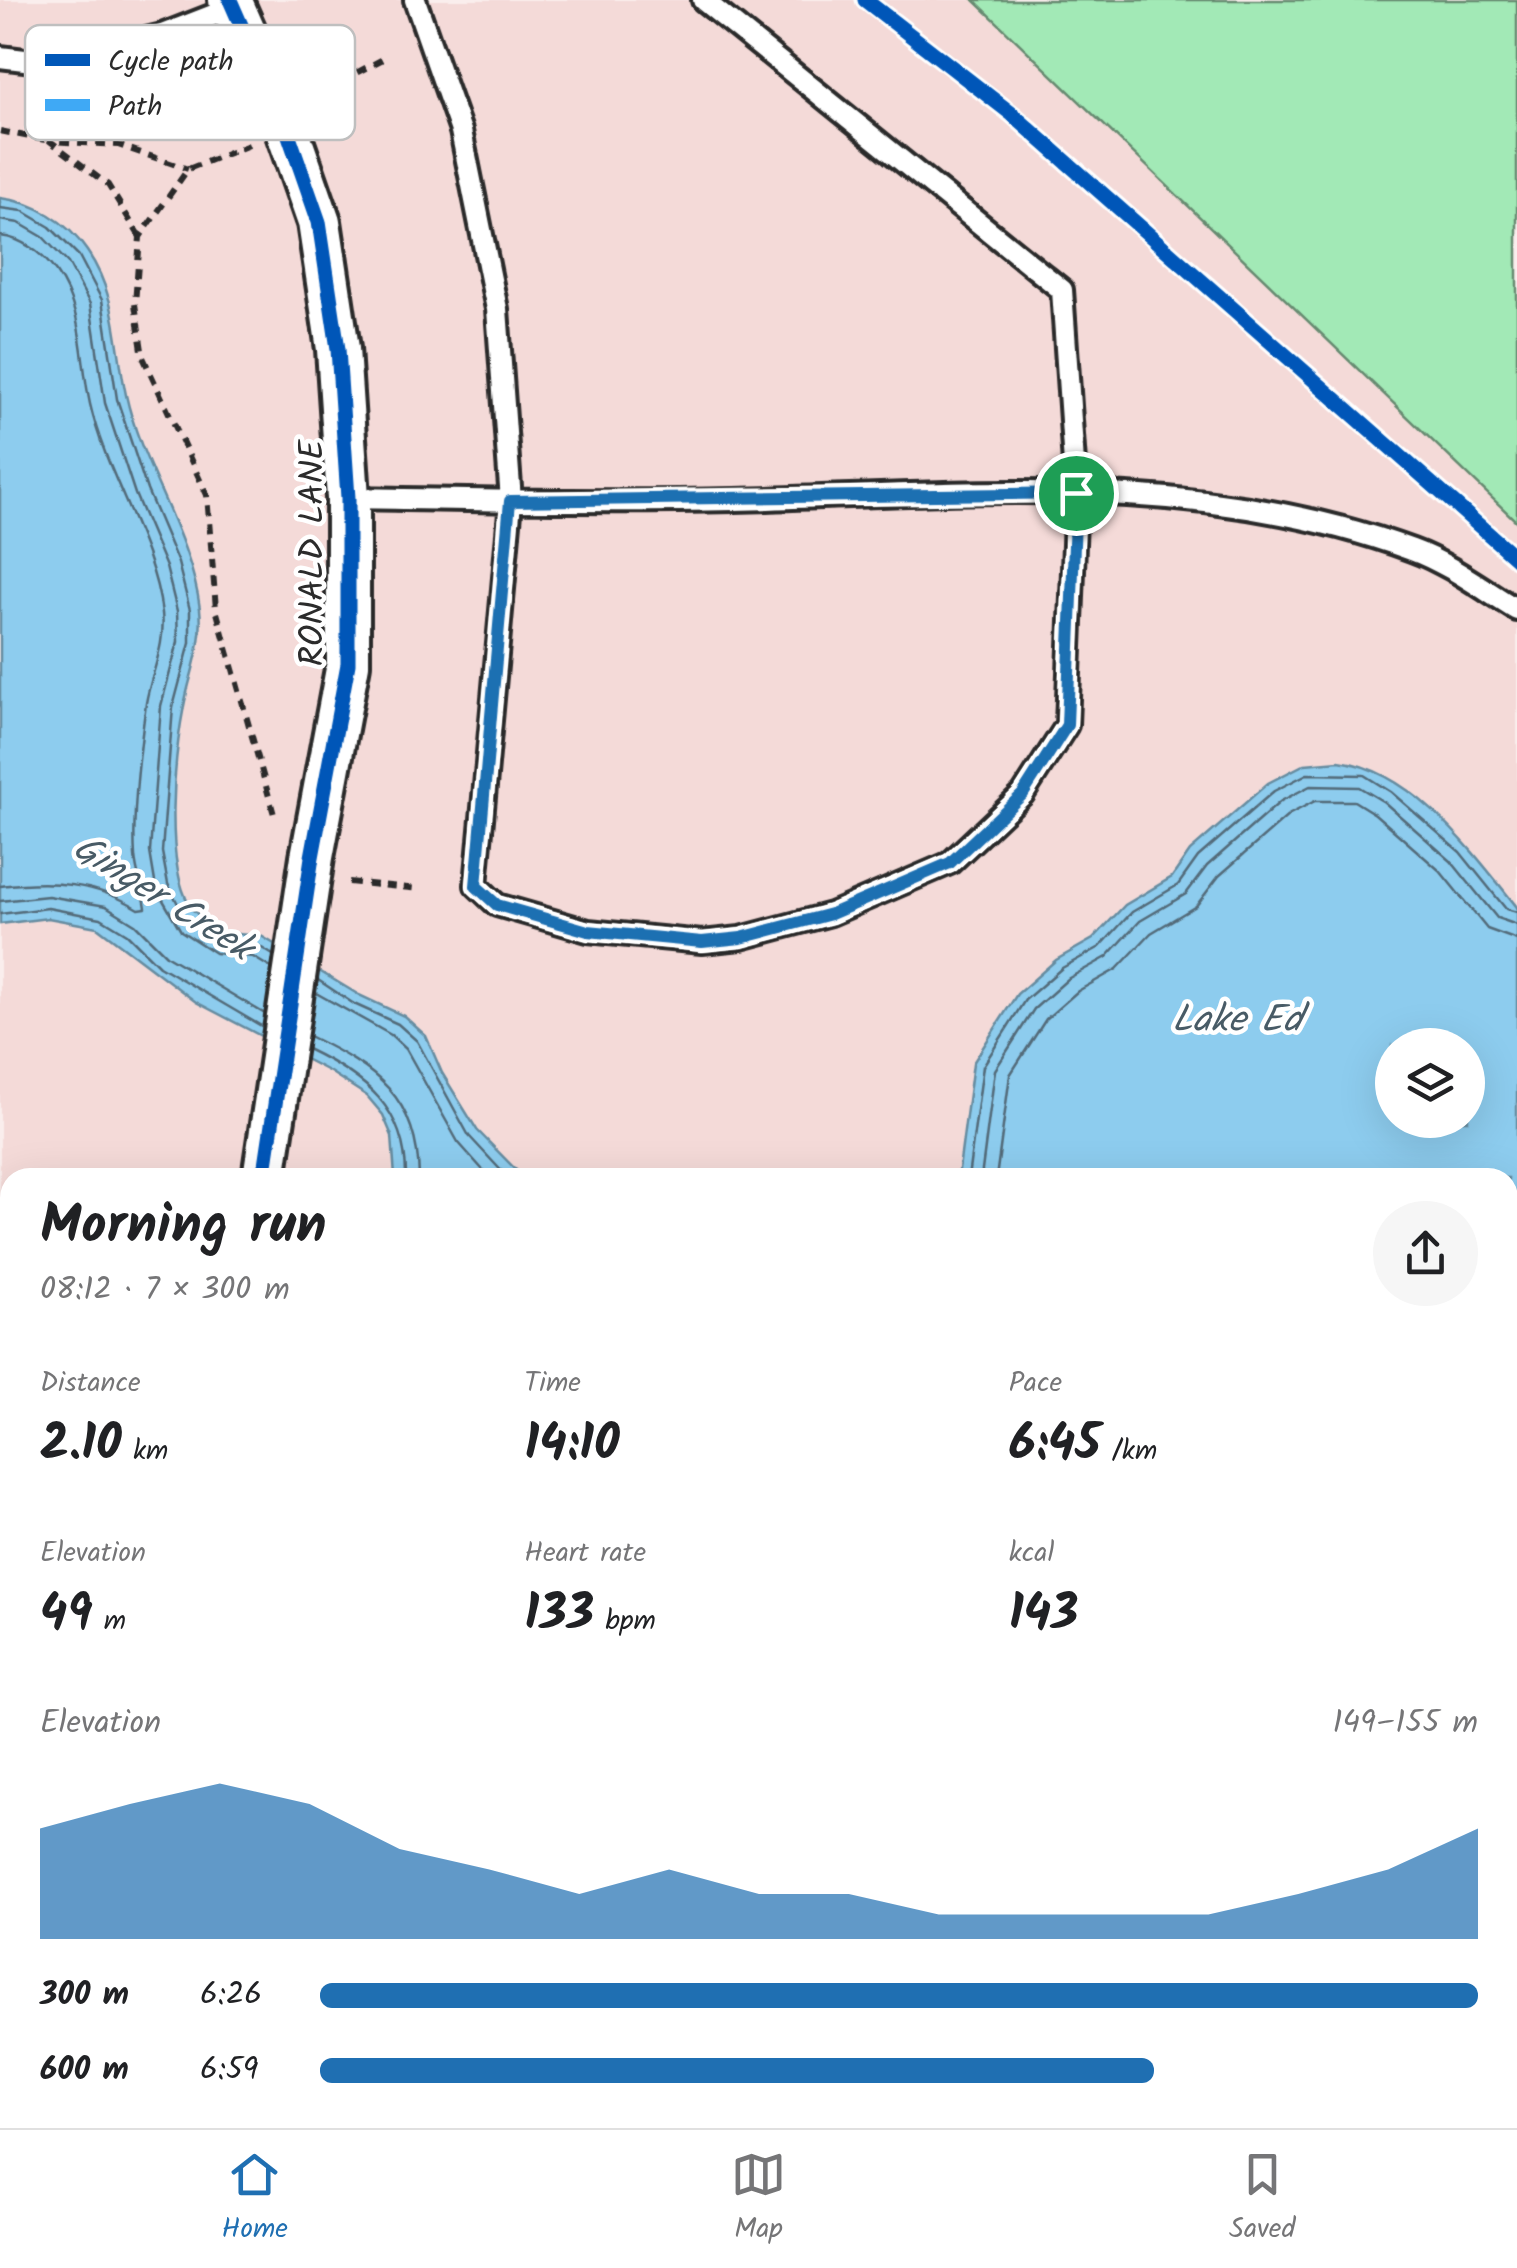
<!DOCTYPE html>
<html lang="en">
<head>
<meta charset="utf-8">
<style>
  body { margin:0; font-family:Kalam,sans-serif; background:#f6f6f6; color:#202124; height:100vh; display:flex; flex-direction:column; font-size:38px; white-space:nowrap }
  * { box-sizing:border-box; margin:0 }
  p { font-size:32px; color:#757577 }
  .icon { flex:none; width:55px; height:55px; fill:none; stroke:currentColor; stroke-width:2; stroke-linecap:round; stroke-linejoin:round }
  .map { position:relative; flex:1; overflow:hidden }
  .sheet { position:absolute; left:0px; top:1168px; width:1518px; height:962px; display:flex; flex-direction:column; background:#fff; border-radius:30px 30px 0 0; box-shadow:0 10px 40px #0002 }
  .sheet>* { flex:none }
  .tools { position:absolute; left:1375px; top:1028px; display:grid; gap:20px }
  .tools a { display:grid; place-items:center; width:110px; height:110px; border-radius:50%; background:#fff; box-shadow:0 10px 40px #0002; font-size:50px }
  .pin { position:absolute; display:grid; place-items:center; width:85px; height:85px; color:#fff; margin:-42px; border:5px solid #fff; border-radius:50%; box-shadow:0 2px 10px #0007 }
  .round { display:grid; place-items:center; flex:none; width:105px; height:105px; border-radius:52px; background:#f6f6f6 }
  .head { display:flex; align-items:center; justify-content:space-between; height:170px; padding:0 40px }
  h1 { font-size:55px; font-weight:600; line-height:75px }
  .metrics { display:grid; grid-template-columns:repeat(3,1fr); gap:15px; height:170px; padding:10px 40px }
  .metrics div { display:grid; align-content:center }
  .metrics b { font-size:50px; font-weight:600 }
  .metrics small { font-size:28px; font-weight:400 }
  .metrics p { font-size:28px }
  .chart { height:280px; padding:20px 40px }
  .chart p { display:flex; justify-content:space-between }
  .chart svg { width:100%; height:180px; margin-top:10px; fill:#1f6fb2; opacity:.7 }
  ul { padding:0 40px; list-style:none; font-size:32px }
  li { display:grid; grid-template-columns:160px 120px 1fr; align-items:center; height:75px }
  li i { height:25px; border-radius:12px; background:#1f6fb2 }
  .dock { display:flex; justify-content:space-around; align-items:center; height:140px; border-top:2px solid #e0e0e0; background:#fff; font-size:28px; color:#757577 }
  .dock a { display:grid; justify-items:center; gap:5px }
  .dock .on { color:#1f6fb2 }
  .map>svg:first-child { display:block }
</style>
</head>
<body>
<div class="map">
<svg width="1517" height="2128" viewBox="0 0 1517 2128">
  <rect width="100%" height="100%" fill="#faeeed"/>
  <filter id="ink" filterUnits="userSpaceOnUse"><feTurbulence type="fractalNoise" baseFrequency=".01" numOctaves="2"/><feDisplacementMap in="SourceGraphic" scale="20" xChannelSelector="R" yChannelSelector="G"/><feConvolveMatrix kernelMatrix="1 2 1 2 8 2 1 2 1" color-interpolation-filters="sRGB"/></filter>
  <g filter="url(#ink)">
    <path fill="#f4dad8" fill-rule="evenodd" d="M0,0h974l543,522v1606h-1517zM1392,1045h76v75h-76zM10,1178h1498v942h-1498z"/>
    <path fill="#a2e9b6" stroke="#668a70" stroke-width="2.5" d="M974,0h543v522z"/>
    <path fill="#8dccee" stroke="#668ca0" stroke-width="2.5" fill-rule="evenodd" d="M0,198c35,4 67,23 87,53 31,45 28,93 39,144 16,74 65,140 74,214 4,35 -10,64 -16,97 -10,51 -20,156 6,200 7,12 25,16 35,27l36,3 98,59 45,21 22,20 16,37 35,57 46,47h-128l-3,-41 -9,-21 -16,-19 -37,-24 -134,-70 -99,-75 -49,-9 -48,6z
      M1339,761c75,10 133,90 178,146v786h-9v-515l-550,-1 15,-114 44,-69 39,-34 37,-21 32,-34 47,-28 18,-26 78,-68 37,-19zM1468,1045v75h-76v-75z"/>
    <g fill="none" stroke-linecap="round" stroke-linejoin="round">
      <path stroke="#526b79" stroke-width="2.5" d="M0,208l23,3 27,16 29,29 23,44 15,99 30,91 31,73 12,47v33l-17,64 -11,145 6,32 17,34 33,23 39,4 16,10
        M0,220l19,3 24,14 25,26 22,41 15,99 30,91 31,73 11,44 1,31 -17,64 -11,146 6,36 25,43 34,22 38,4 18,11
        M0,236c22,2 43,18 56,36 28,39 24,87 34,132 16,72 63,137 72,209 4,32 -11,60 -16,90 -6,45 -14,108 -11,153 1,18 9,35 11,52l-7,1c-44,-27 -88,-29 -139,-23
        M0,901l48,-5 58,10 29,18 32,32 98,58
        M0,914l48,-6 53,10 26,16 32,32 104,61
        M318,980l36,24 44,20 19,17 52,95 39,42
        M316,993l75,42 15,14 52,93 32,36
        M309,1036c67,33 109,60 110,142
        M307,1049c58,28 100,59 99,129
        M968,1178l15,-112 42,-66 37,-32 38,-21 32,-35 46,-27 20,-28 76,-66 33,-17 57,1 27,17 69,60 46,57 11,3
        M981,1178l14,-108 39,-61 35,-31 38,-21 33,-36 46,-27 21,-28 74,-65 29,-15 49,1 25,15 67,59 46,57 20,7
        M996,1178l14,-103 36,-56 32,-28 39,-22 34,-36 45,-27 23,-30 71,-62 25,-13h39l21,13 65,57 47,58 30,11"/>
      <path stroke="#668ca0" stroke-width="12" d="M0,1828l10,1"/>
    </g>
    <path fill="#e7aca6" stroke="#2b2b2b" stroke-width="2.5" d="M639,2120h253l-1,8h-253z"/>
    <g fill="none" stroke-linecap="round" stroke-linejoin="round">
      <defs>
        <path id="lane" d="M415,0l46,131 36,178 14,192 -35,384 21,20 91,26 114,11 39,-4 90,-24 119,-51 73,-69 44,-69 9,-232 -14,-203 -359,-290
          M0,57l49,6 113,-28 77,-30
          M348,498c129,2 258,5 387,2 226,-6 461,-30 677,50 36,13 72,40 105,60"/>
        <path id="street" d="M230,0l57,130 32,92 19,127 10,149v166l-36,193 -48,321
          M0,2056l10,-1
          M210,2120v8"/>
      </defs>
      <use href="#lane" stroke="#2b2b2b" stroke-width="28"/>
      <use href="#street" stroke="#2b2b2b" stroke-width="50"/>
      <path stroke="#2b2b2b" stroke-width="6" stroke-dasharray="10 8" stroke-linecap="butt" d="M322,113l32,-39 31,-16
        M0,131l50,10
        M249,145l-61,24 -48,68 -5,67 8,53 64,138 9,114 59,209
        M140,237l-32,-52 -58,-44 68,4 70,24
        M349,882l70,7
        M0,1505l10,6
        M0,1585l10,-4"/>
      <use href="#lane" stroke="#fff" stroke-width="20"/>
      <use href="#street" stroke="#fff" stroke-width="42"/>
      <path stroke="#3fa9f5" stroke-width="12" stroke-dasharray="25 12" stroke-linecap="butt" d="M1508,1733l9,-9
        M1079,2128l9,-8"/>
      <defs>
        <path id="cycleway" d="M230,0l57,130 32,92 19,127 10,149v166l-36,193 -48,321
          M865,0l147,114 505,445"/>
      </defs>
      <use href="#cycleway" stroke="#fff" stroke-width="21"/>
      <use href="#cycleway" stroke="#0057b8" stroke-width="15"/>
    </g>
  </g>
  <g fill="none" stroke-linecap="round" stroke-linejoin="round" filter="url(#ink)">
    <defs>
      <path id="route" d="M1076,493l-9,232 -44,69 -73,69 -119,51 -90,24 -39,4 -114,-11 -91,-26 -21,-19 34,-385z"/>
    </defs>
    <use href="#route" stroke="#fff" stroke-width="20"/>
    <use href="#route" stroke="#1f6fb2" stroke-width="12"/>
  </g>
  <g text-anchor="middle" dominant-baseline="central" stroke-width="9" stroke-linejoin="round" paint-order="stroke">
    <g font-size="35" fill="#2b2b2b" stroke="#fff">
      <text transform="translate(314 553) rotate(-90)">RONALD LANE</text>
    </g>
    <g font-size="38" font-style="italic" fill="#485b66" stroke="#fff">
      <text transform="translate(162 899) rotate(32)">Ginger Creek</text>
      <text x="1237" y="1021">Lake Ed</text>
    </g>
  </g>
  <rect x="25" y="25" width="330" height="115" rx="15" fill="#fff" stroke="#bfbfbf" stroke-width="2.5"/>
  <rect x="45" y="54" width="45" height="12" fill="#0057b8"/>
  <rect x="45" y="99" width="45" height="12" fill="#3fa9f5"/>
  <g font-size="28" fill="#2b2b2b">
    <text x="108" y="70">Cycle path</text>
    <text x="108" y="115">Path</text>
  </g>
</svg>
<div class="tools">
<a><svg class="icon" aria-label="layers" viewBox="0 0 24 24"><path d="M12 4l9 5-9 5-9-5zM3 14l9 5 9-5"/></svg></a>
</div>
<div class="pin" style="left:1076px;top:493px;background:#1e9e55"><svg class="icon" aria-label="arrive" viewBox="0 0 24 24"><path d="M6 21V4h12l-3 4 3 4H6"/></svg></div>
<section class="sheet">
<div class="head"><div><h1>Morning run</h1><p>08:12 · 7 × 300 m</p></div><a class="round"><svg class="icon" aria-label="share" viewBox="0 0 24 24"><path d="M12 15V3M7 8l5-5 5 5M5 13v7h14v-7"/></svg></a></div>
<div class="metrics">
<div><p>Distance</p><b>2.10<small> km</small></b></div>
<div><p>Time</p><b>14:10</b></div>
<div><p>Pace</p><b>6:45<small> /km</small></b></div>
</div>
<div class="metrics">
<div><p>Elevation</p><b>49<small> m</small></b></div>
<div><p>Heart rate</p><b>133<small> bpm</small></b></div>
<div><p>kcal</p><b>143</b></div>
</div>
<div class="chart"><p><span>Elevation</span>149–155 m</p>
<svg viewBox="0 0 160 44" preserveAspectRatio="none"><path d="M0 44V17L10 11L20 6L30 11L40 22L50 27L60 33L70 27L80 33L90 33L100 38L110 38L120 38L130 38L140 33L150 27L160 17V44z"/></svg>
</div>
<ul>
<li><b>300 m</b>6:26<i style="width:100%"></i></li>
<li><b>600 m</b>6:59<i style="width:72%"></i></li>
</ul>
</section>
</div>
<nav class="dock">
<a class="on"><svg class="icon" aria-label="home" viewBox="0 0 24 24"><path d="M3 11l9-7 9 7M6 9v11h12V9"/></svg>Home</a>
<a><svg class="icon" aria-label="map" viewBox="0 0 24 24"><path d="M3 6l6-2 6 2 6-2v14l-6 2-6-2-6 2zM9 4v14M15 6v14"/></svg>Map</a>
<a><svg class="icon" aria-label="saved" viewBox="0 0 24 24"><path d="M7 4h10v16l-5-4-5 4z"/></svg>Saved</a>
</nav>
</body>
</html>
